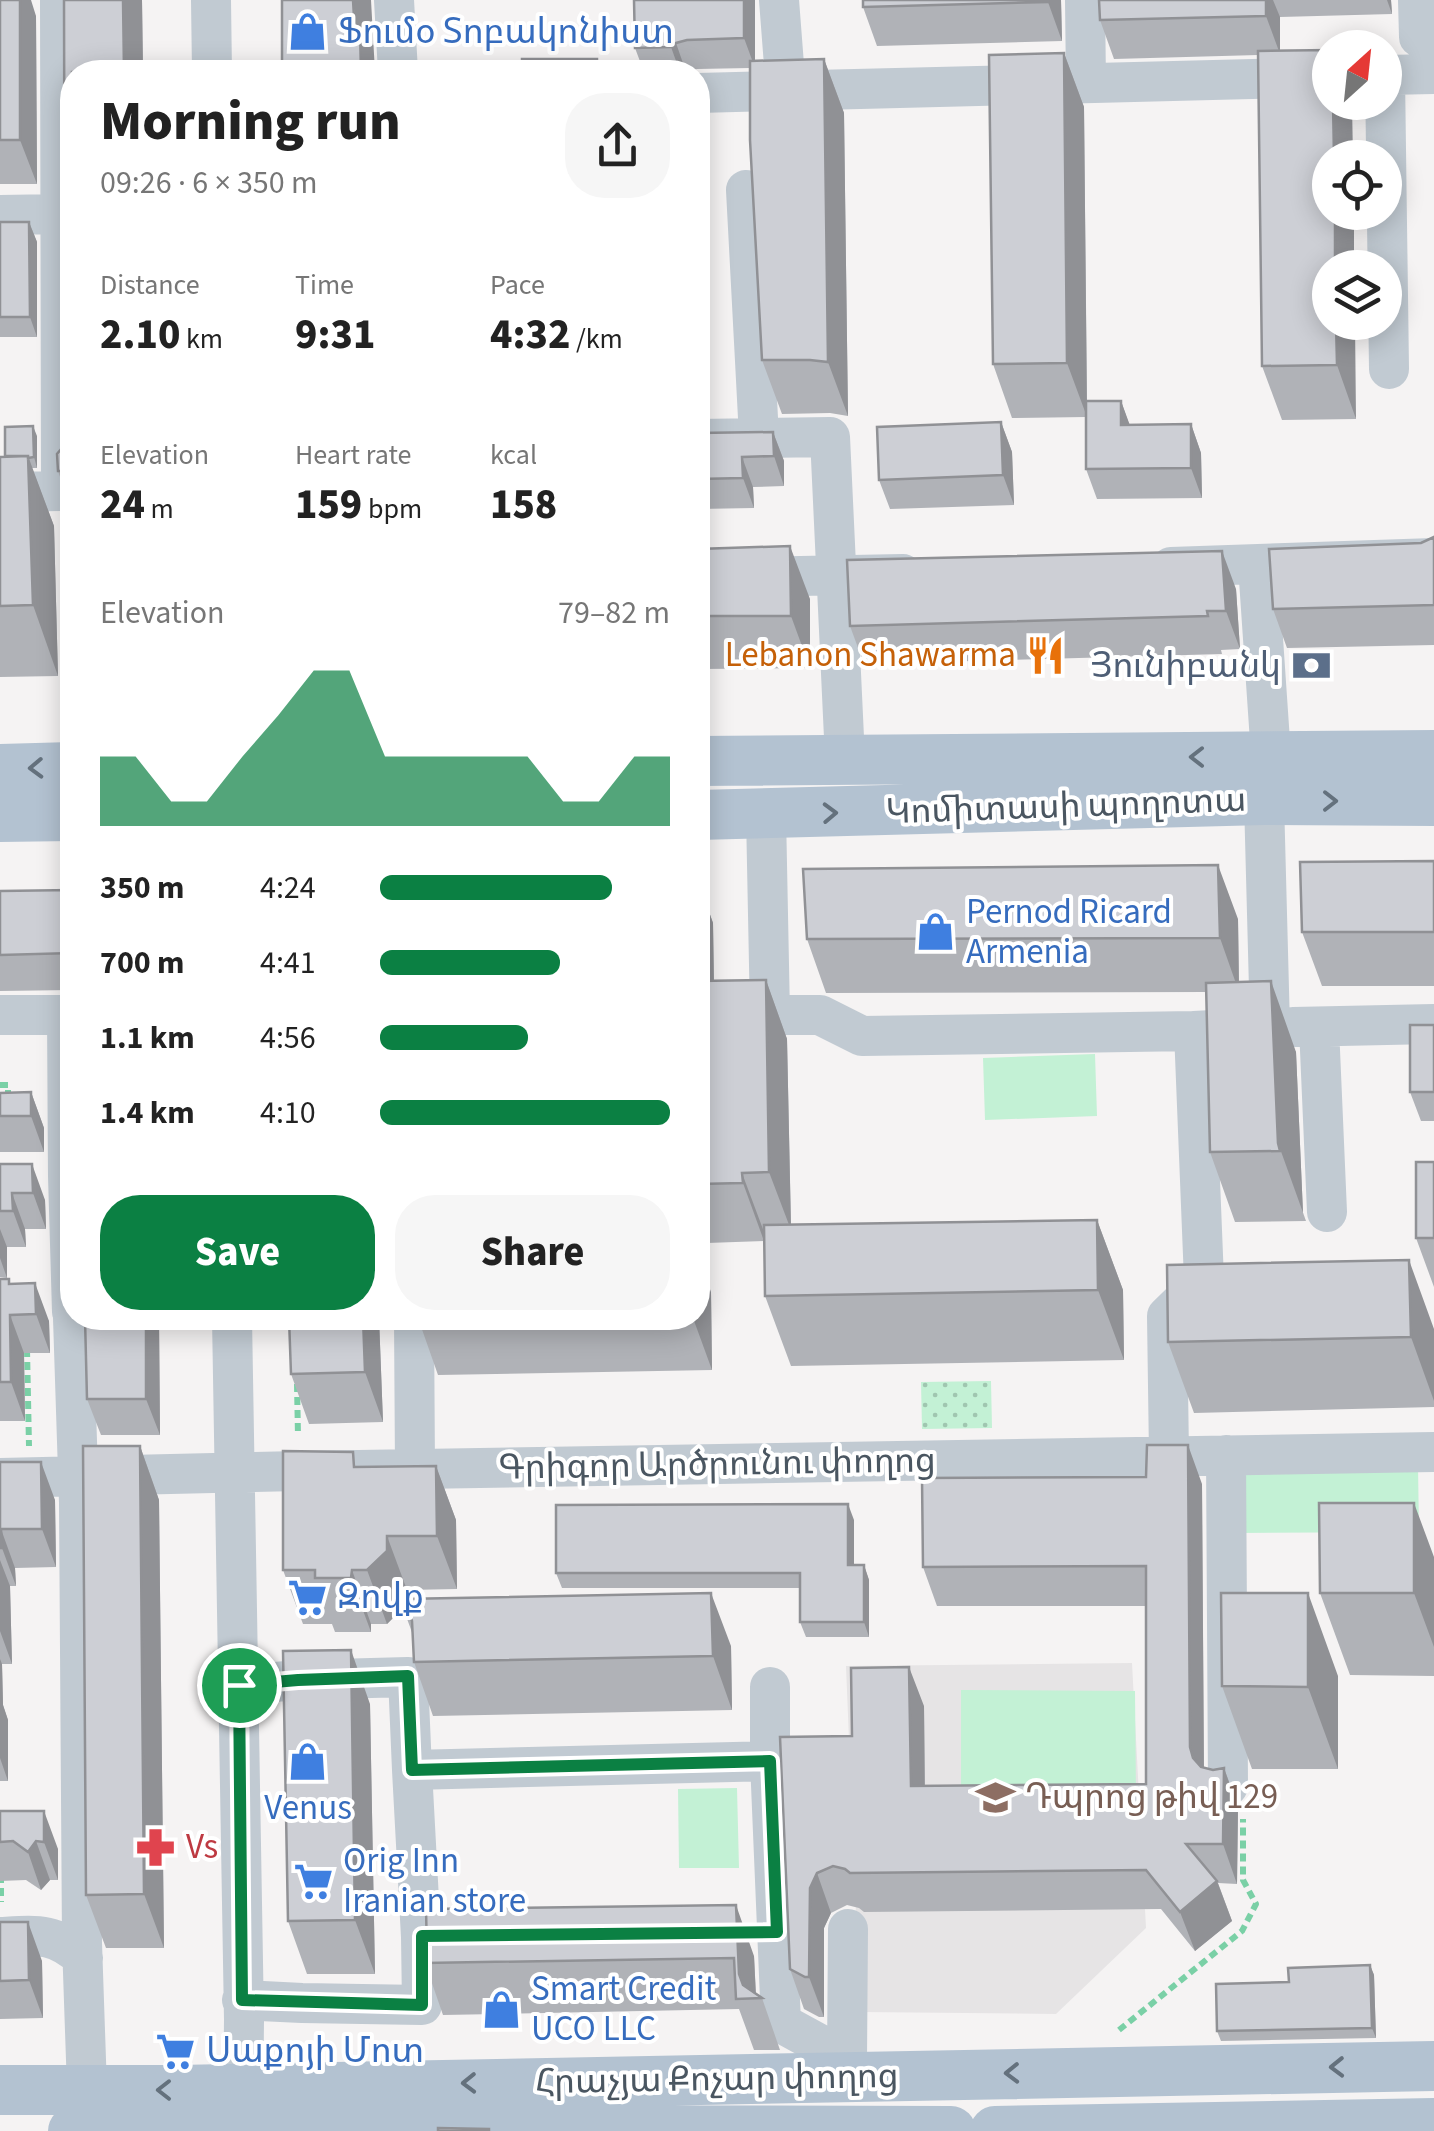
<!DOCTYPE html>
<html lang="en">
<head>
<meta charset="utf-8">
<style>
  body { margin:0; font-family:"Source Sans 3","Noto Sans Armenian",sans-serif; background:#f6f6f6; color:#222; height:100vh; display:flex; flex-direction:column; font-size:38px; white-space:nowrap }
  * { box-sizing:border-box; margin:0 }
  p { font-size:32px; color:#767676 }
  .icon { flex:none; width:55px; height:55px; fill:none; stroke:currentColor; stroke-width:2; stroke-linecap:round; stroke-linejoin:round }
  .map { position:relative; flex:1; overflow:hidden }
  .panel { position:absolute; left:60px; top:60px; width:650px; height:1270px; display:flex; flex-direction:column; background:#fff; border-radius:40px; box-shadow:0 5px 25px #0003 }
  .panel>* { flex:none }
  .needle { width:65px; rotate:27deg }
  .fabs { position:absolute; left:1312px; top:30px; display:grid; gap:20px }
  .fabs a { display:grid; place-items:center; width:90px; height:90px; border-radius:50%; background:#fff; box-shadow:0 5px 25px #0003; font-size:50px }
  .pin { position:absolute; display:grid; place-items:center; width:85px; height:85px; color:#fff; margin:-42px; border:5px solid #fff; border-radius:50%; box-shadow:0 2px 10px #0007 }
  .round { display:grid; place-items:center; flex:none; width:105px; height:105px; border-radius:40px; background:#f6f6f6 }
  .overview { display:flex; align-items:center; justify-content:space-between; height:170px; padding:0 40px }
  h1 { font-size:55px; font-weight:800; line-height:75px }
  .stats { display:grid; grid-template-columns:repeat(3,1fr); gap:15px; height:170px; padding:10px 40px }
  .stats div { display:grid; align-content:center }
  .stats b { font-size:42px; font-weight:800 }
  .stats small { font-size:28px; font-weight:400 }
  .stats p { font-size:28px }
  .chart { height:280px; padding:20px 40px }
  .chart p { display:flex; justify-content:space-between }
  .chart svg { width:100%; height:180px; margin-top:10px; fill:#0b8043; opacity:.7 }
  .button { display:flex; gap:20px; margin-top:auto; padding:20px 40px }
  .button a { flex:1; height:115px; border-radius:40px; background:#0b8043; color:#fff; font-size:40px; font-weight:800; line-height:115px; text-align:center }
  .button a+a { background:#f6f6f6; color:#222 }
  ul { padding:0 40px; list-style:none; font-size:32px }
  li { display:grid; grid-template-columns:160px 120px 1fr; align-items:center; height:75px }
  li i { height:25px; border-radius:12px; background:#0b8043 }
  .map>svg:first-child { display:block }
</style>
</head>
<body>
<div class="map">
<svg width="1434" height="2131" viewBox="0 0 1434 2131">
  <defs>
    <pattern id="grass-dots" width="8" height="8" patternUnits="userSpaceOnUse" patternTransform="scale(2.5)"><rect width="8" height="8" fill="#c3f1d5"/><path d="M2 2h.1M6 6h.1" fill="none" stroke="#a0c6b0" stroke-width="1.8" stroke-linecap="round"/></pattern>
  </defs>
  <rect width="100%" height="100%" fill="#f5f3f3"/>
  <path fill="#e6e4e5" d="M1132,1663l14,265 -90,86 -196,-2 -14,-346z"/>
  <path fill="url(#grass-dots)" d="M991,1381l1,47 -70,1 -1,-47z"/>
  <path fill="#c3f1d5" d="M67,550h5v115h-3z
    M1095,1054l2,62 -112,4 -2,-62z
    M1418,1465l1,67 -181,1 -1,-67z
    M961,1690l174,1 1,107h-175z
    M737,1788l2,80h-60l-1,-79z"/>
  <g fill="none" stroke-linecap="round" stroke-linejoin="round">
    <path stroke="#7ad0a6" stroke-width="6" stroke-dasharray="8 5" stroke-linecap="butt" d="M0,1085h8v16
      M27,1349l2,97
      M297,1384l1,52
      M1,1875v27
      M1119,2030l123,-99 14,-27 -13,-24v-61"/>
    <path stroke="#c1cad2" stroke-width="40" d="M211,0l1,72
      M394,0l4,72
      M779,0l7,91
      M1085,0l1,83
      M1418,0l1,37 15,9
      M698,93l632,-16
      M746,190l13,247
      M0,215l60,-1
      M1389,369l-4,-294 49,-1
      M698,439l132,-2 15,322
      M0,492l61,-1 -1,-491
      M1258,565l13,191
      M1171,567l263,-9
      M698,578l205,-4
      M0,1015h67l1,161 4,136
      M770,1015h50l42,21 332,-5
      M698,1016l72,-1 -4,-201
      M1293,1027l141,-3
      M1319,1027l8,185
      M73,1318l6,185 3,440 5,146
      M232,1318l12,702 -1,98
      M414,1318l1,152
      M1226,1455l2,331
      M1169,1456l-2,-140 37,-36 -10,-249 76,-4 -6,-227
      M0,1478l298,-7 1136,-19
      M239,1685l59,-5 110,-3 4,93
      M770,1687v74l11,262 66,36 -1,17
      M0,1937c36,-2 55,-5 83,21
      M242,2000l60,3 120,2 -1,-68 -9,-167 358,-9
      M847,2059l1,-130"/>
    <path stroke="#b3c2d1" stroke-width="50" d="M698,761l736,-6
      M0,769l72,-2
      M698,815l566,-15 170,1
      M0,817l72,-1
      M0,2090h176l1258,-24
      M73,2131l312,-4 130,3 436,1
      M995,2131l439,-8"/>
  </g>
  <path fill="#b0b2b7" d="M0,0l36,16 1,168h-37z
    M64,0h78l1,72h-71v440l-14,-41 -1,-17 5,-6 3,-11z
    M634,0h121v61l69,-2 20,54 4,303 -18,-3 -48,1 -20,-54 -12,-292 -53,1 -11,3h-42l-9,-24z
    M1061,0l1,41 -185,5 -14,-39z
    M1099,0h292l1,14 -112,3v34l50,51h22v2l-22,108h24v56h-24l26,151 -74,1 -20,-54 -4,-311 -144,4 -14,-39z
    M1064,53l20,54 3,294h34l8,23h62l10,29 1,45 -105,1 -11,-30v-52l-74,1 -19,-54z
    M0,222h29l8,20v95h-37z
    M1001,422l11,30 2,53 -124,4 -11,-29z
    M773,432l11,29v25l-31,1 1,21 -56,1v-76z
    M37,436v32h-5l22,58 4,150 -58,1v-220l5,-1z
    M1434,537v108l-147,3 -14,-39z
    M698,549l112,50v69l-112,1z
    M1236,589l4,60 -19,1 1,4 -358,10 -14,-38z
    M1434,861v125h-112l-20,-54z
    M698,881l15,42 1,58 52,-1 21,59 4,186 306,-5 26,70 1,70 -333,6 -26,-70 -1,-55 -57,2 -9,-26z
    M72,890v100l-72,1v-100z
    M1238,919l1,63 57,70 7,161 3,8 -71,1 -25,-70 -4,-160 -380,1 -19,-54z
    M1434,1025v96h-13l-11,-29z
    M31,1092l13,36v24h-44v-59z
    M1434,1162v125l-18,-49z
    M0,1164l45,36 1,29h-21l1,18h-19v31l-7,-1z
    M0,1279l11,5 38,37 1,32h-26l1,68h-25z
    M711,1292l1,78 -274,5 -20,-57h280z
    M159,1318l1,117h-59l-14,-36z
    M379,1318l4,104 -74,2 -18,-50z
    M1434,1329v78l-240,6 -26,-71z
    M140,1446l19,54 5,448h-58l-20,-53z
    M0,1462l55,38 1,67 -41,1 1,18h-6l2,78h-10l1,41 5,15v61h-8z
    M436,1466l20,54 1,69 -50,1v8l324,48 1,64 -299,6 -19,-54 -1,-27 -10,-27 -16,16h-16v8h-36l-3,-8h-29l-20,-54 76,-103z
    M1202,1484l2,284 9,2 11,-2 14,39 -1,77 -19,-1 14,38 -37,30 -34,-42 -297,3 -5,-4 -12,-3 -16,8 -7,15v89h-5l-15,-8 -14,-40 62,-233 72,-30 1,80 221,-2v-178h-209l-14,-39z
    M854,1520v45h10l5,15v57h-63l-6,-15v-34h-238l-6,-15z
    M1434,1557v119l-84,-1 -30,-82z
    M1338,1676v93h-86l-30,-83z
    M370,1704l5,270h-68l-19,-53z
    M0,1811l58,38v31h-8l-9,10 -15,-10 -26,1z
    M0,1922l42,39 1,57 -43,1z
    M754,1956l2,38 6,4 18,52h-26l-15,-41 -296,6 -18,-52z
    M1370,1965l4,10 2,63 -155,3 -4,-10 72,-49z"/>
  <path fill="#909195" d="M20,0h11l5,16 1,168 -17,-44z
    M123,0h19l1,72h-19z
    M353,0h18l4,72h-14z
    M744,0h11v68l-11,-30z
    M1048,0h13l1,41 -14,-39z
    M1266,0h7l7,17v37l-14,-38z
    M1387,0h4l1,14z
    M676,43l10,29h-6l-9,-25z
    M1064,53l20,54 3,310 -20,-54z
    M824,59l20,54 4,303 -20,-54z
    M1333,102h19v2l1,54h-19z
    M1335,212h19v56h-19z
    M29,222l8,20v95l-7,-20z
    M1336,322h19l1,97 -19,-54z
    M1121,401l11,30 -11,-6z
    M1001,422l11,30 2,53 -11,-30z
    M1191,424l10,29 1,45 -11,-30z
    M33,426l4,10v32l-3,-11z
    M773,432l11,29v25l-10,-30z
    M28,456l26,70 4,150 -25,-71z
    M742,457l11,30 1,21 -11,-30z
    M790,546l20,53v69l-19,-52z
    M1222,551l14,38 4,60 -14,-38z
    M1218,865l20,54 1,73 -19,-54z
    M698,881l15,42 1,69 -16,-45z
    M766,980l21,59 4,191 -22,-58z
    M1271,981l25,71 7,161 3,8 -28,-78z
    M31,1092l13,36v24l-13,-36z
    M32,1164l13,36 1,29 -13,-36z
    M742,1173l22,59v9l-21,-58z
    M12,1193l13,36 1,18 -13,-36z
    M1097,1220l26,70 1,70 -26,-70z
    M0,1229l7,18v31l-7,-20z
    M698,1255l13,37 1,78 -19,-52h5z
    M1409,1260l25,69v72l-23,-64z
    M35,1283l14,38 1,32 -14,-39z
    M10,1315l14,38 1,68 -14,-39z
    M146,1318h13l1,117 -14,-36z
    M363,1318h16l4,104 -18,-50z
    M1188,1445l14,39 2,302 -14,-39z
    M140,1446l19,54 5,448 -20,-54z
    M41,1462l14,38 1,67 -14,-38z
    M436,1466l20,54 1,69 -20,-53z
    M1414,1503l20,54v90l-20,-54z
    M848,1504l6,16v60l-6,-15z
    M1,1529l14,39 1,18 -14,-38z
    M387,1536l20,54v15l-6,-1 2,4 -16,16 -20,-54z
    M0,1560l10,26 2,78 -12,-33z
    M864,1565l5,15v57l-5,-15z
    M352,1570l19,54v8l-20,-54z
    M711,1593l20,53 1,64 -19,-54z
    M1308,1593l30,83v93l-30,-82z
    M351,1650l19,54 5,270 -20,-54z
    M0,1659l2,5 1,41 5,15v61l-8,-23z
    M909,1667l15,39 1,119 -14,-39z
    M1224,1768l14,39 -1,77 -14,-40z
    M44,1811l14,38v31l-14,-38z
    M36,1841l14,39 -9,10 -13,-38z
    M817,1873l14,40 -7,15v89l-15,-40 1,-89z
    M1217,1881l15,40 -37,30 -15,-39z
    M736,1905l18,51 2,43h-8l-9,-25z
    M28,1922l14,39 1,57 -14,-38z
    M1370,1965l4,10 2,63 -4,-10z"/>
  <path fill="#cdcfd5" stroke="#909195" stroke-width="2.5" d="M0,0h20v140h-20z
    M64,0h59l1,72h-52v399h-14l-1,-17 5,-6 3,-11z
    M282,0h71l1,17 6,15 1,40h-79z
    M634,0h110v38l-57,2 -11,3 -5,4 -36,1z
    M863,0h185v2l-185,5z
    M1099,0h167v16l-166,4z
    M1330,50v52h3l1,56h-4v54h5v56h-5v54h6l1,43 -75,1 -4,-315z
    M1064,53l3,310 -74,1 -4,-309z
    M522,59h75v13h-75z
    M824,59l4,303 -18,-2h-48l-12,-220v-79z
    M0,222h29l1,95h-30z
    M1086,401h35v24l70,-1v44l-105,1z
    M1001,422l2,53 -124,5 -2,-53z
    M33,426l1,31 -6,1v-2h-23v-29z
    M773,432l1,24 -32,1 1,21 -45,1v-46z
    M28,456l5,149 -33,1v-149z
    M1434,537v68l-161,4 -4,-60 152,-6z
    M790,546l1,70h-93v-67z
    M1222,551l4,60h-19l1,5 -358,10 -3,-66z
    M1434,861v71h-132l-2,-70z
    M1218,865l2,73 -413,1 -4,-70z
    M72,890v75v-12l-72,2v-64z
    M766,980l3,192 -27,1 1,10 -45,1v-203z
    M1271,981l7,162 2,8 -70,1 -4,-169z
    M1410,1025h24v67h-24z
    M31,1092v24h-31v-23z
    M1416,1162h18v76h-18z
    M0,1164h32l1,29h-21l1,18h-13z
    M1097,1220l1,70 -333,6 -1,-71z
    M1409,1260l2,77 -243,5 -1,-77z
    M0,1279h9v5l26,-1 1,31 -26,1 1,67h-11z
    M85,1318h61v81h-59z
    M289,1318h74l2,54 -74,2z
    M1147,1445h41l2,302 3,11 8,9 12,3 11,-2 -1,76h-37l31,37 -37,31 -34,-42 -296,3 -5,-4 -12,-3 -16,7 -7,15 -1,89h-4l-15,-8 -10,-232 72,-1 -1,-68 58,-1 2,119 235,-2v-218l-223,1 -1,-89 224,-1z
    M83,1446h57l4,448 -58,1z
    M283,1451l70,1 1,15 82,-1 1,70h-50v15l-20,19h-15l-1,8h-36v-8h-32z
    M0,1462h41l1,67h-41l1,19h-2z
    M1319,1503h95v90h-94z
    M848,1504v61h16v57h-64v-49h-244v-68z
    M711,1593l2,63 -299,6 -2,-41 -3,-9 -8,-8v-5z
    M1221,1593h87v94l-86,-1z
    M351,1650l4,270 -67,1 -5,-270z
    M0,1811h44v31l-8,-1 -8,11 -15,-11 -13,1z
    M736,1905l3,69 4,11 19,13 -26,1 -2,-41 -309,5 2,-10 -1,-44z
    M0,1922h28l1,58 -29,1z
    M1370,1965l2,63 -155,3 -1,-47 73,-2 -1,-14z
    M438,2128l51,1v2h-51z"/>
  <defs><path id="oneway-chevron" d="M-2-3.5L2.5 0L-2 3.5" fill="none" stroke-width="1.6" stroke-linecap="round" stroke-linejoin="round" transform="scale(2.5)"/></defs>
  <g stroke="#64717d">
    <use href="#oneway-chevron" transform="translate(1197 757) rotate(180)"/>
    <use href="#oneway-chevron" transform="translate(36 768) rotate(178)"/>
    <use href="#oneway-chevron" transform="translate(1330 801)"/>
    <use href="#oneway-chevron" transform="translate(830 813) rotate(-2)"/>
    <use href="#oneway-chevron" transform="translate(1337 2067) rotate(179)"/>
    <use href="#oneway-chevron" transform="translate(1012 2073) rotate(179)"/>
    <use href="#oneway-chevron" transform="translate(469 2083) rotate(179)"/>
    <use href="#oneway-chevron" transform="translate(164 2090) rotate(-180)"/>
  </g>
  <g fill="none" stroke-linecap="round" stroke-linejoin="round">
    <defs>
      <path id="route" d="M408,1676l4,94 358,-9 7,171 -355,4v69l-180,-5 -3,-315 59,-5z"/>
    </defs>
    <use href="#route" stroke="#fff" stroke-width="20"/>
    <use href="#route" stroke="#0b8043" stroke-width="12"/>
  </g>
  <defs>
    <symbol id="shop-bare" viewBox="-9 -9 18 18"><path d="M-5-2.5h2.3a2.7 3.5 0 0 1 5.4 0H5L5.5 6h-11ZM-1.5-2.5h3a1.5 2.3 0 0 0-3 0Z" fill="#3f7fe0" stroke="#fff" stroke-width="2.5" paint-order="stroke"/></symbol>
    <symbol id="restaurant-bare" viewBox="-9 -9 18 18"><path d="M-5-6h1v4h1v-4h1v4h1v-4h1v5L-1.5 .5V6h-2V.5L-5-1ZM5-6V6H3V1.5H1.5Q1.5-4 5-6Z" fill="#e8710a" stroke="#fff" stroke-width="2.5" paint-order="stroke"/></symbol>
    <symbol id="bank-bare" viewBox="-9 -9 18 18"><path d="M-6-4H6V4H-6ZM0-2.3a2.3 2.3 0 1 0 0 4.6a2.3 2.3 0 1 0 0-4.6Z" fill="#5c6f8a" stroke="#fff" stroke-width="2.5" paint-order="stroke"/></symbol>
    <symbol id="supermarket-bare" viewBox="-9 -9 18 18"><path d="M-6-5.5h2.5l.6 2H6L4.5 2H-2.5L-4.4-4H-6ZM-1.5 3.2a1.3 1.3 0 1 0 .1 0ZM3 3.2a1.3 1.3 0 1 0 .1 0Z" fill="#3f7fe0" stroke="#fff" stroke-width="2.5" paint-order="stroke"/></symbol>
    <symbol id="school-bare" viewBox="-9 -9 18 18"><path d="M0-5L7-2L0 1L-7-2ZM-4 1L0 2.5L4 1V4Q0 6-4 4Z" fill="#8d6e63" stroke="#fff" stroke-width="2.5" paint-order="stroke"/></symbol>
    <symbol id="pharmacy-bare" viewBox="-9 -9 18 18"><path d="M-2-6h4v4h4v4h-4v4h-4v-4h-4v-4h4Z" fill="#e0444e" stroke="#fff" stroke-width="2.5" paint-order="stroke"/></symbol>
  </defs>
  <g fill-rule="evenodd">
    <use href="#shop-bare" x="280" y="4" width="55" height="55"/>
    <use href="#restaurant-bare" x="1018" y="628" width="55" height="55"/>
    <use href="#bank-bare" x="1284" y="638" width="55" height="55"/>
    <use href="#shop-bare" x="908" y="904" width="55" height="55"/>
    <use href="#supermarket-bare" x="280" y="1570" width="55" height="55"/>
    <use href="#shop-bare" x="280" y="1734" width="55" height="55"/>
    <use href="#school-bare" x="968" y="1770" width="55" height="55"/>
    <use href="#pharmacy-bare" x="128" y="1820" width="55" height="55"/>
    <use href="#supermarket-bare" x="286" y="1854" width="55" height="55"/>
    <use href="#shop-bare" x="474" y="1982" width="55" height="55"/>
    <use href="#supermarket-bare" x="148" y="2024" width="55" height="55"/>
  </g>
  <g text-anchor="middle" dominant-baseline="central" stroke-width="8" stroke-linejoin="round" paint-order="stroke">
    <g font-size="35" fill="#366cbe" stroke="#fff" text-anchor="start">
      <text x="338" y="32">Ֆումօ Տոբակոնիստ</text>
      <text x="966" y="912">Pernod Ricard<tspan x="966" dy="40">Armenia</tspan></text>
      <text x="337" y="1597">Զովք</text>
      <text x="308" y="1808" text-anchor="middle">Venus</text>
      <text x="343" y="1861">Orig Inn<tspan x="343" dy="40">Iranian store</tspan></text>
      <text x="531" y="1989">Smart Credit<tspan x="531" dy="40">UCO LLC</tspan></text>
      <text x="206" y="2051">Սաքոյի Մոտ</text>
    </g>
    <g font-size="35" fill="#c56008" stroke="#fff" text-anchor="end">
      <text x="1016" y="655">Lebanon Shawarma</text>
    </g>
    <g font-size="35" fill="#4e5e75" stroke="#fff" text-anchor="end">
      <text x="1281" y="666">Յունիբանկ</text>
    </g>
    <g font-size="35" fill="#4a5661" stroke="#fff">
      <text transform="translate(1066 806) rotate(-2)">Կոմիտասի պողոտա</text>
      <text transform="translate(717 1464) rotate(-1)">Գրիգոր Արծրունու փողոց</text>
      <text transform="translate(717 2079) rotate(-1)">Հրաչյա Քոչար փողոց</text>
    </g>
    <g font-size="35" fill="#785e54" stroke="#fff" text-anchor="start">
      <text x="1025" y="1797">Դպրոց թիվ 129</text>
    </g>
    <g font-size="35" fill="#be3a42" stroke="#fff" text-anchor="start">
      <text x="186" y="1847">Vs</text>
    </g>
  </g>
</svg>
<div class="fabs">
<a><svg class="needle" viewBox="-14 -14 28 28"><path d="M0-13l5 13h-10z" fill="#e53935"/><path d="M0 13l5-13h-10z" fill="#767676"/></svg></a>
<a><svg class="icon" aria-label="locate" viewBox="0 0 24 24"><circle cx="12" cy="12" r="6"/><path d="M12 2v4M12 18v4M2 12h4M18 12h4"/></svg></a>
<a><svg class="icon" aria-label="layers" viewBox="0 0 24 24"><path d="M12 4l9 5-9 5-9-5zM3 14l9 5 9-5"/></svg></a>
</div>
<div class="pin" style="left:239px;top:1685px;background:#1e9e55"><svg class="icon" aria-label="arrive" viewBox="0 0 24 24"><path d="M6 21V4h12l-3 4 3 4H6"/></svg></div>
<section class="panel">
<div class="overview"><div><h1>Morning run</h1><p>09:26 · 6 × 350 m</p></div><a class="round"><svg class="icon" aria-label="share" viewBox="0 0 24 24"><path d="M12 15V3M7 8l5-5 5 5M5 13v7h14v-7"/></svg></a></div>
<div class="stats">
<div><p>Distance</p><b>2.10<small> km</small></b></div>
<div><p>Time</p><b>9:31</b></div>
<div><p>Pace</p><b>4:32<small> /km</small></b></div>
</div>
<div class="stats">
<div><p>Elevation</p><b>24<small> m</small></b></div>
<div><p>Heart rate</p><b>159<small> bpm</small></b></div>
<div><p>kcal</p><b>158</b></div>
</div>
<div class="chart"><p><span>Elevation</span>79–82 m</p>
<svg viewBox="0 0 160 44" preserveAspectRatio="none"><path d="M0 44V27L10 27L20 38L30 38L40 27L50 17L60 6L70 6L80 27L90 27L100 27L110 27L120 27L130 38L140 38L150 27L160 27V44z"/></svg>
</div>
<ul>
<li><b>350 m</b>4:24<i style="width:80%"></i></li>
<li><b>700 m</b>4:41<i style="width:62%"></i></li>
<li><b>1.1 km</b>4:56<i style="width:51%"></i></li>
<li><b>1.4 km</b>4:10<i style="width:100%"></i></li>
</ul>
<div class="button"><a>Save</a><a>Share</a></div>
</section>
</div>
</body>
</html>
